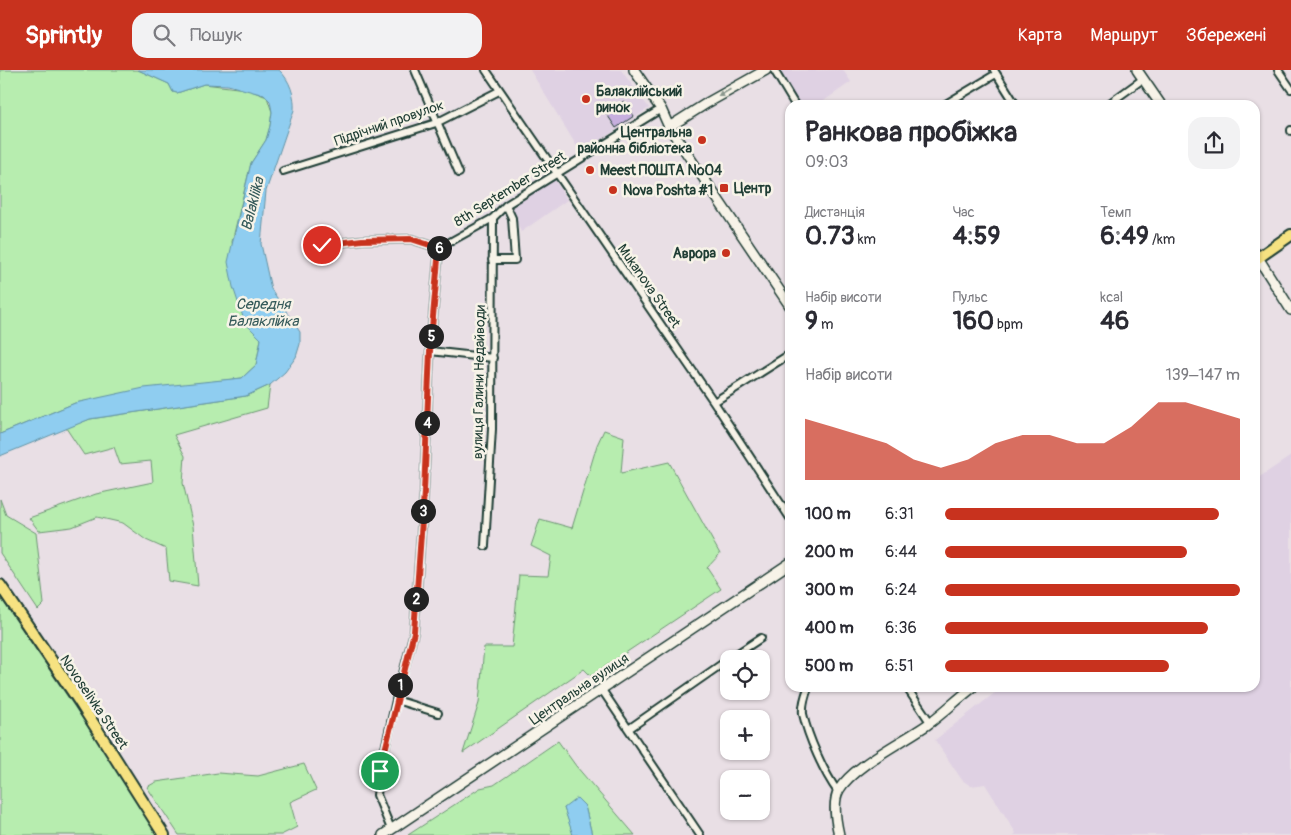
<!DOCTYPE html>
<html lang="uk">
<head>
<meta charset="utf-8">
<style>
  body { margin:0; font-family:Pangolin,sans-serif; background:#f2f2f3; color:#2b2b33; height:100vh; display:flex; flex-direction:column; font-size:19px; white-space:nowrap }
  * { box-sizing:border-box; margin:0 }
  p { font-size:16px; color:#7c7c81 }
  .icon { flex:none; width:28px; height:28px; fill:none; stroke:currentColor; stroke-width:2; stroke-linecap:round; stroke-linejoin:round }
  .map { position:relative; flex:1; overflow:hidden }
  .sheet { position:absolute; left:785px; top:30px; width:475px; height:592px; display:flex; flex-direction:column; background:#fff; border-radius:15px; box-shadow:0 1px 4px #0004 }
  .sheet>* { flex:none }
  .tools { position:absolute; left:720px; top:580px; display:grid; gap:10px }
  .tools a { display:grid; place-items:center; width:50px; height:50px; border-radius:10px; background:#fff; box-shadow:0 1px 4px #0004; font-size:25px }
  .pin { position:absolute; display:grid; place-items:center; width:42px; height:42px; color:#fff; margin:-21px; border:2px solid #fff; border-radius:50%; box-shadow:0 1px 5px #0007 }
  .km { position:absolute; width:25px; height:25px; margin:-12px; border-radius:50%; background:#222; color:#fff; font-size:14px; line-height:25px; text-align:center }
  .round { display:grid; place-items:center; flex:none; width:52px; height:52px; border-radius:15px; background:#f2f2f3 }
  .headline { display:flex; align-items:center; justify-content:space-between; height:85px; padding:0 20px }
  h1 { font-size:28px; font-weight:800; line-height:38px }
  .figures { display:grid; grid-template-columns:repeat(3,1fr); gap:8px; height:85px; padding:5px 20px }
  .figures div { display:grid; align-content:center }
  .figures b { font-size:25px; font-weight:800 }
  .figures small { font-size:14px; font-weight:400 }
  .figures p { font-size:14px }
  .chart { height:140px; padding:10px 20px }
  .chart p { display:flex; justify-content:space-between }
  .chart svg { width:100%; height:90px; margin-top:5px; fill:#c8321e; opacity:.7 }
  ul { padding:0 20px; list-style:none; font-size:16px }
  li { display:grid; grid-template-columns:80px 60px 1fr; align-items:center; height:38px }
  li i { height:12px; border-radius:6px; background:#c8321e }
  header { display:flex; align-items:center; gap:30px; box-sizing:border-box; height:70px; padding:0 25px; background:#c8321e; color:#fff }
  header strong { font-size:24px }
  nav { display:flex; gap:28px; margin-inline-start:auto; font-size:18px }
  .search { width:350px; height:45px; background:#f2f2f3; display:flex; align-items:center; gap:12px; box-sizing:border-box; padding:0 18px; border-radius:15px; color:#7c7c81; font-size:19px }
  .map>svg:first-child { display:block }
</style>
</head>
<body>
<header>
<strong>Sprintly</strong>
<div class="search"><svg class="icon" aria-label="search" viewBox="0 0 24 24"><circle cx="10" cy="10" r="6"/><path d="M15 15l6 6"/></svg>Пошук</div>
<nav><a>Карта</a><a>Маршрут</a><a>Збережені</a></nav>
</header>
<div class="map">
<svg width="1291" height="765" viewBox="0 0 1291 765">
  <rect width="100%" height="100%" fill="#e9dfe5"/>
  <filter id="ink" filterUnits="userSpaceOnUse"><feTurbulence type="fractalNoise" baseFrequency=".02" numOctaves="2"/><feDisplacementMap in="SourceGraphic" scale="10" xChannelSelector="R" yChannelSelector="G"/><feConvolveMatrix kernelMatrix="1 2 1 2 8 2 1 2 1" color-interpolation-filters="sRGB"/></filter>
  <g filter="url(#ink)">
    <path fill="#dfd1e3" d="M530,0h91l28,38 -68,45z
      M843,0l8,12 -33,23h-19l-20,-34z
      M554,109l13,21 -46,32 -11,-25z
      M1291,386v379h-277l2,-2 -31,-49 -14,2 -9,-6 -27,-40 66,-52h254v-208z"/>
    <path fill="#b7edaf" stroke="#6b9572" d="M0,0h138l31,14 4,8 4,1 27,-9 42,5 21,8 5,15 -2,14 -4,14 -15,23 -19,79 24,90 5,7 -5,26 -14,13 -59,7 -108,18 -75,31z
      M270,315l-3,23 -93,27 11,21 -2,27 10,43 5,60 -29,-5 -3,-32 -20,-9 -23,-17 -26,-6 -25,10 -33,4 -10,-13 67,-24 57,-12 -2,-21 -31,3 -6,-17 -30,8 -18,-27 24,-9 156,-23z
      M604,360l20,7 -3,36 48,-11 51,92 -13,14 14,21 -130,87 -7,-7 -121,84 16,-50 5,-56h28l7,-72 29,1 3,-20 -20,-10 9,-27 32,9 25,-83z
      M0,429l6,16 30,18 8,71 -6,6 -38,-57z
      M0,527l154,227 5,11h-159z
      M558,671l18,25 59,69h-43l-7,-29 -21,2 10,27h-166l72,-47 14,-3z
      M304,694l12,26 -26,12 7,25 -16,8h-102l-32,-48 9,-5 62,-9 40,3z"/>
    <path fill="#8fcdf0" stroke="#6293a5" d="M138,0h141c11,10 16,26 15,40l-28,81 -5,53 10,45 29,43v12l-4,13 -11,15 -15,13 -24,11 -156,23 -90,37v-22l75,-31 69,-15 98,-10 14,-13 5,-26 -16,-16 -12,-36 -5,-25 23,-99 15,-23 4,-14 2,-14 -2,-11 -6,-6 -36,-10 -24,-1 -27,9 -4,-1 -4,-8z
      M577,728l8,8 7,29h-19l-9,-27z"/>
    <path fill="#c7afde" stroke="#1f3d34" d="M624,31l10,15 -18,12 -10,-15z"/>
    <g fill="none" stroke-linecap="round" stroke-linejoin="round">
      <defs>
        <path id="street" d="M415,0l44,103
          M486,0l228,332 76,116
          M774,0l21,35
          M994,0l22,35
          M1278,0l13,19
          M944,35l52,-31
          M1107,35l36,-26
          M1291,60v1
          M283,101l153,-48 63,-32
          M314,185l8,-10 40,-5 49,-1 28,9 54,-30 13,-13 155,-96
          M492,190h23l-3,-42 -6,-13
          M430,281l63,7
          M714,332l76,-48
          M485,476l7,-117 1,-211
          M729,589l32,-21
          M808,618c-3,8 -6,17 -5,26 5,23 21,59 35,78
          M907,618l23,34
          M602,620l98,145
          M396,630l42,13
          M630,658l99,-69
          M391,759l-14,-34 3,-24 16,-71 18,-68 10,-140 6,-141 9,-103"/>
        <path id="secondary" d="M634,0l27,39 8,18 121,179
          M1137,0l24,35
          M669,57l38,-24 59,-33
          M1255,183l36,57
          M383,765l407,-272
          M839,765c-3,-13 -7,-33 0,-45 13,-24 68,-50 92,-68 14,-11 27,-23 41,-34"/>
        <path id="primary" d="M1255,190l36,-25
          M0,515l79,116 85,134"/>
      </defs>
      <use href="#street" stroke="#1f3d34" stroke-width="10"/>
      <use href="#secondary" stroke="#1f3d34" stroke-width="12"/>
      <use href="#primary" stroke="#1f3d34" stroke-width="14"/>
      <use href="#street" stroke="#f7f3e8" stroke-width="6"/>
      <use href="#secondary" stroke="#f7f3e8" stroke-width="9"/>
      <use href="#primary" stroke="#f6e281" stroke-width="10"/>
    </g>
    <defs><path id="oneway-solid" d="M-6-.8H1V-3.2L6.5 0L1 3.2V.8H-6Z" transform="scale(1.25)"/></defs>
    <use fill="#8b988e" href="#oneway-solid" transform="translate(724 23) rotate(150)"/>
  </g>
  <g fill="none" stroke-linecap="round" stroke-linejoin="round" filter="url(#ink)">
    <defs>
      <path id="route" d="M322,175l40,-5 49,-1 28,9 -9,103 -6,141 -10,140 -34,139"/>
    </defs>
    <use href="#route" stroke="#fff" stroke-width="10"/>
    <use href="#route" stroke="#c8321e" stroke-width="6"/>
  </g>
  <g fill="#c8321e" stroke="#f7f3e8" stroke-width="2">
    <circle cx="586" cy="29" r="5"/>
    <circle cx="702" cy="70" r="5"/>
    <circle cx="590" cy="100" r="5"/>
    <rect x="719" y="113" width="10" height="10" rx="2.5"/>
    <circle cx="613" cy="120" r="5"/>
    <circle cx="726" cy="183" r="5"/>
  </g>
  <g text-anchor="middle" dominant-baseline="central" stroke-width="5" stroke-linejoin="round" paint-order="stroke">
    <g font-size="14" font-weight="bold" fill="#1f3d34" stroke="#f7f3e8" text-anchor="start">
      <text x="596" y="21">Балаклійський<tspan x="596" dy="16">ринок</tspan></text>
      <text x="692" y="62" text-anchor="end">Центральна<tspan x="692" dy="16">районна бібліотека</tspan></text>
      <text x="600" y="100">Meest ПОШТА №04</text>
      <text x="734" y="118">Центр</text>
      <text x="623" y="120">Nova Poshta #1</text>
      <text x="716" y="183" text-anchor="end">Аврора</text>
    </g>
    <g font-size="14" fill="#1f3d34" stroke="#f7f3e8">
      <text transform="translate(389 53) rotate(-19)">Підрічний провулок</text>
      <text transform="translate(510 119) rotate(-32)">8th September Street</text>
      <text transform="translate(649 216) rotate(55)">Mukanova Street</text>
      <text transform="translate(479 312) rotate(-89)">вулиця Галини Недайводи</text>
      <text transform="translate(579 619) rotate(-34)">Центральна вулиця</text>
      <text transform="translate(94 632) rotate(56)">Novoselivka Street</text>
    </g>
    <g font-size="15" font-style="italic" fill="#355a5a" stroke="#f7f3e8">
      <text transform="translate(253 134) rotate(-76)">Balakliika</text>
      <text x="263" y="234">Середня<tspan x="263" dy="17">Балаклійка</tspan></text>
    </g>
  </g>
</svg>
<div class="tools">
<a><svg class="icon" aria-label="locate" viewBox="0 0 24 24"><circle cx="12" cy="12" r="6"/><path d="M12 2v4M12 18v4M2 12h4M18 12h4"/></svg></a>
<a>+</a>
<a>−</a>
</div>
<div class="pin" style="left:380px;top:701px;background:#1e9e55"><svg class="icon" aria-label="arrive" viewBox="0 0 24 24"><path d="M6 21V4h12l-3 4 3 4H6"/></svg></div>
<div class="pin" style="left:322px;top:175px;background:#d93025"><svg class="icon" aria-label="check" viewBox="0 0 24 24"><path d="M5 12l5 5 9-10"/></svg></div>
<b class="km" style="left:400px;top:615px">1</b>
<b class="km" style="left:416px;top:529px">2</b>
<b class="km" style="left:423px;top:441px">3</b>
<b class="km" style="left:427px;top:353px">4</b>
<b class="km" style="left:431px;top:266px">5</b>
<b class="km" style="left:439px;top:178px">6</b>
<section class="sheet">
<div class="headline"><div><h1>Ранкова пробіжка</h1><p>09:03</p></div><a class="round"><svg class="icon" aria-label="share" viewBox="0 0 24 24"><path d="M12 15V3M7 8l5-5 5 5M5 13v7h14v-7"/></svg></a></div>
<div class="figures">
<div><p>Дистанція</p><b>0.73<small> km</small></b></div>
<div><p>Час</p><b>4:59</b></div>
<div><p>Темп</p><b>6:49<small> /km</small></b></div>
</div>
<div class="figures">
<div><p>Набір висоти</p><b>9<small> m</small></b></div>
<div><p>Пульс</p><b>160<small> bpm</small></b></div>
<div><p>kcal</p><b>46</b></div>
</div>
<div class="chart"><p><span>Набір висоти</span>139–147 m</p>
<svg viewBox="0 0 160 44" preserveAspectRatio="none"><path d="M0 44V14L10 18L20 22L30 26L40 34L50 38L60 34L70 26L80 22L90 22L100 26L110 26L120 18L130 6L140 6L150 10L160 14V44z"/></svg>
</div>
<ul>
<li><b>100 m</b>6:31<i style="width:93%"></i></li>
<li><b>200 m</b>6:44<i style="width:82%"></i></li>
<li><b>300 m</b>6:24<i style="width:100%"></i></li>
<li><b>400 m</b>6:36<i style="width:89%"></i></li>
<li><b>500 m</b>6:51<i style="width:76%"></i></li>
</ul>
</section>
</div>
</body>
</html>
